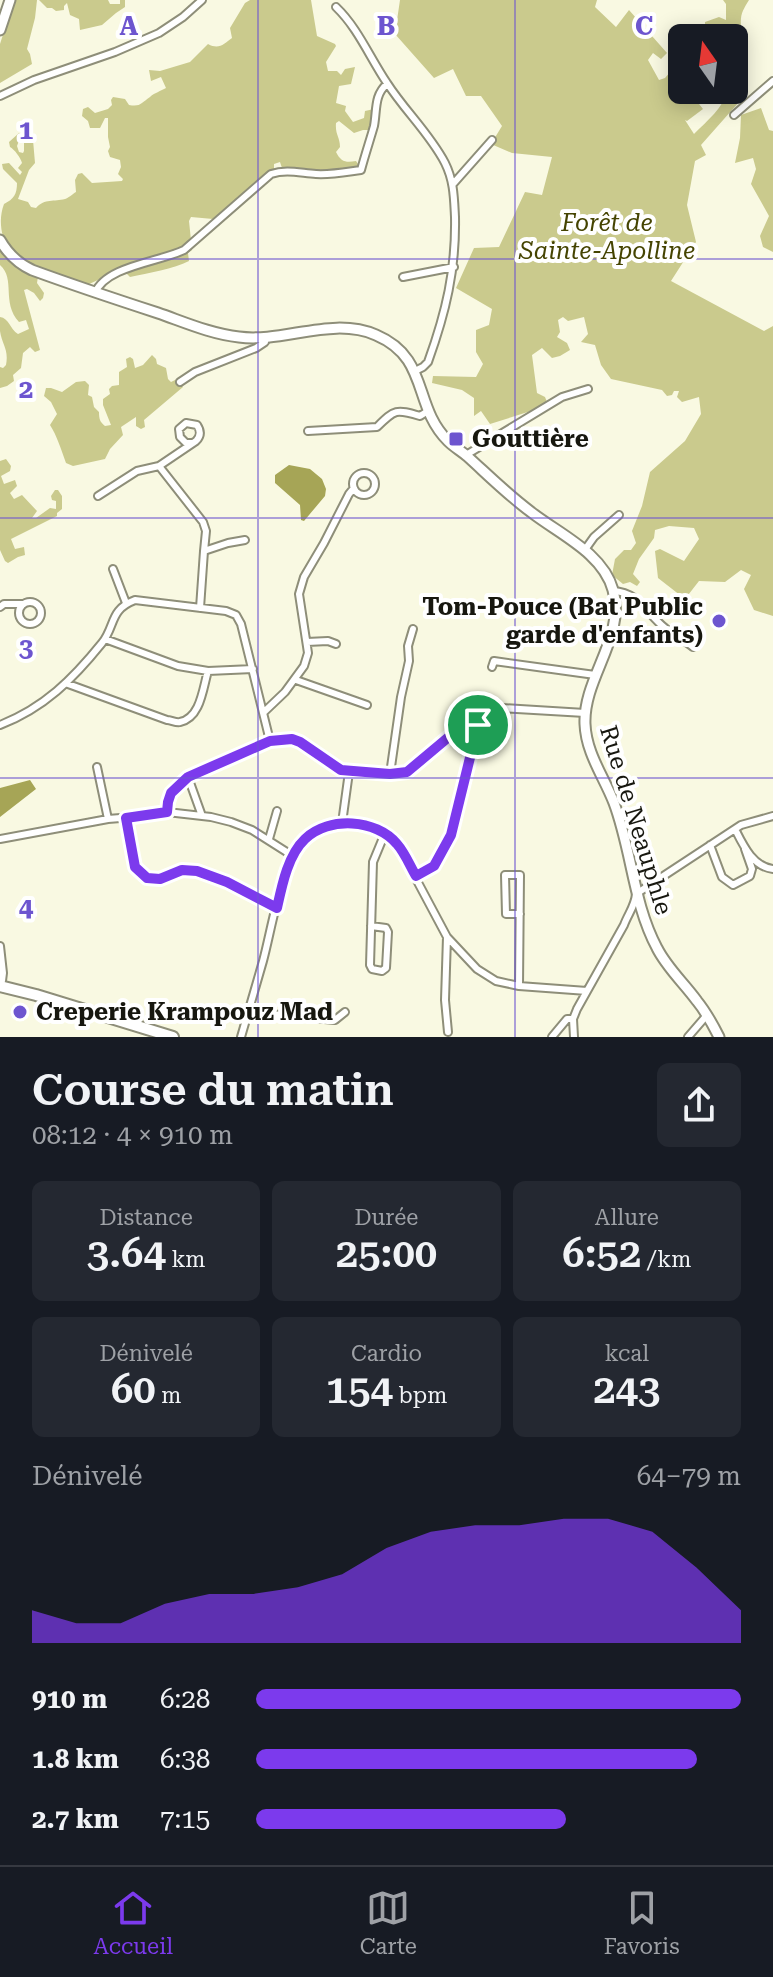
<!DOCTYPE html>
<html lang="fr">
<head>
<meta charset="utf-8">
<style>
  body { margin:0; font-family:"Roboto Serif",serif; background:#242831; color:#f1f3f6; height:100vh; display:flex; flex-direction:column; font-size:30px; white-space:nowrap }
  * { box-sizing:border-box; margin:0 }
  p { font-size:26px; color:#9ea1a6 }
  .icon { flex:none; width:44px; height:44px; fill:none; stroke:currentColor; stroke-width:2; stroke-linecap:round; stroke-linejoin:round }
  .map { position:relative; height:1037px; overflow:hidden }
  .panel { display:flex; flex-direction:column; background:#171b24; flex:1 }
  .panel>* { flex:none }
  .needle { width:52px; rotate:346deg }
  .fabs { position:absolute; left:668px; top:24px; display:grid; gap:16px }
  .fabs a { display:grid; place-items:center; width:80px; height:80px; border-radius:12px; background:#171b24; box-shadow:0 4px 20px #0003; font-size:40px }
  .pin { position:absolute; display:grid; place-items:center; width:68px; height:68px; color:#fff; margin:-34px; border:4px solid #fff; border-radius:50%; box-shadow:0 2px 8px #0007 }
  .round { display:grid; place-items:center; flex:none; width:84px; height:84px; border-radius:12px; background:#242831 }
  .head { display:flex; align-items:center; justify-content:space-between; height:136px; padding:0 32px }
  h1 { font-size:44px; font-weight:600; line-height:60px }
  .figures { display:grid; grid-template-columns:repeat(3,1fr); gap:12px; height:136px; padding:8px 32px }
  .figures div { display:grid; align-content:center; border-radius:12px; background:#242831; text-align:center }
  .figures b { font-size:40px; font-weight:600 }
  .figures small { font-size:22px; font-weight:400 }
  .figures p { font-size:22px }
  .chart { height:224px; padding:16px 32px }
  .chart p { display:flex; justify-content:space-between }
  .chart svg { width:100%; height:144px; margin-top:8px; fill:#7c3aed; opacity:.7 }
  ul { padding:0 32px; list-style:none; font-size:26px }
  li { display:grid; grid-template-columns:128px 96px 1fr; align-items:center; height:60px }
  li i { height:20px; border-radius:10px; background:#7c3aed }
  .dock { display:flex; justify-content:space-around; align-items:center; height:112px; border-top:2px solid #363941; background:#171b24; font-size:22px; color:#9ea1a6 }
  .dock a { display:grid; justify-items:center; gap:4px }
  .dock .active { color:#7c3aed }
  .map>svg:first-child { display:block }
</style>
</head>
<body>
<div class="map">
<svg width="773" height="1037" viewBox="0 0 773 1037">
  <rect width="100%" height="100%" fill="#f9f9e2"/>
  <path fill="#caca8d" d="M14,0h23l-2,18 -8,31 3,5 2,10 -32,19v-39z
    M39,0h69l2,4h10v-4h5v7l-9,6 -14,12 -22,5 -1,-11 -9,-4 -3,-12 -3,3v4l-8,1 -4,-3h-5z
    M250,0h61l6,36 18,8 1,2 -10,16 2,9h9l4,4 4,-6 10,-2 -4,17 -12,2 -3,17 10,3 -1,5 8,11 11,-4 1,-7 9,-2 2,2 -6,19h-7l-9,3 -15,-12 -3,2c-1,12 4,14 4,24l-4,5c5,10 10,11 20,9l4,6 -25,4 -53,-3 -2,-6 -6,2v5l-56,47 -5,3 -22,-2 -2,4 3,29 -4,3 1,8c-15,8 -41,12 -59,16l-8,-8 -35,16 -48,-15 -2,13 7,10 -1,5 -3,3 -6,-8 -7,-4 -3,1 16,60 -5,2 -5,-5 -7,6 -2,15 -8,7 1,6 -7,5 -7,2v-21l3,1 3,-3c3,-16 -4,-20 -6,-34 0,-5 0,-10 0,-14 9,1 10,12 18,17l11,-5 -3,-9 -7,2c-18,-20 -3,-43 -19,-57v-22l3,-6c-3,-12 -3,-22 1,-33 10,-5 13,-10 13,-21l-14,-14 -1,-5 7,-1 11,12 2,-3 -4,-4 4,-5c-1,-5 -8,-14 -12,-16l-1,-5 10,-9 2,2 -4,11 2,6 4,1 1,-2v-14l5,-1 4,4 2,23 -6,7 -11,29 10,3 3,5 5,1c9,-10 18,-6 29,-9 2,0 9,-6 11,-7l-1,-12 3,-6 4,-1 10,10 30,-2 1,-2 -5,-5 3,-7 -1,-7 -10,-3 -2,-6 2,-4 -2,-10v-19h-3l-5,10h-10l-2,-7 -6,-5 1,-7 5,-2 7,6 13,-4 4,-4 -1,-5 2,-3 12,2 4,6c12,2 12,-2 21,-8 4,-4 11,-6 16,-9l-5,-11 -10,4 -2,-11 11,1 30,-9 18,-18c11,6 16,0 24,-6l-2,-10 15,-25z
    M400,0h197l-2,7 21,20 13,-17 38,43 -6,6 -8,-6 -5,7 11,20 6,-2 6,-7 11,-3v8l-3,2 3,4v8h6l15,19 -16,12 -2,-1 9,14c13,-13 29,-26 34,-44h6v-10l4,-2 1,24 -38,43 5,10 -11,6 -8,44 9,37 -25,39 93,50 9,-5v290l-19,-6 -10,-21 7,-14 -10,-5 -16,12 -26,-1 -14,18 -27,-21 -3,-27 5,-2 24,12 15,-22 -5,-11 -25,-2 -14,4 -1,8 -15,21 -6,15 7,8 -3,4 -7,-4 -7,2 -11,-9 3,-16 9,-9h7l5,-7 -4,-12 10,-25 8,-34 35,-31 16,-27 -2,-17 -17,5 -5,-5 2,-6h-5l-2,4 -5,1 -5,-6 -51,-11 -10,-14 -6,-20 -14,-3 7,-8 -4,-17 -16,4 -5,-4 -5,3 2,12 -3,5 10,6 3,7 -10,6 -8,2 -10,-10 -10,7 5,38 8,4 2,5 -13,8 -44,14 -9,-13 -7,5v-18l-12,-8 -30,-7 1,-7 43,1 7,-13 -7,-12v-22l13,-5 3,-16 -36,-21 18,-40 25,-1 26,-55 17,3 10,-38 -40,-4 -21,-9 11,-18 -21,-30h-15l-13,-27 -19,9 -39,-44z
    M723,0h26c-6,10 -9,14 -8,26l2,1 -3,13 -6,4v-6h-29v-16l14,-5 7,3v-16z
    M761,108l8,22 4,1v121l-10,-5 -3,-11 9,-20 -18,-32 5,-15 -3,-11 -18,5 5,-25 1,-23z
    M152,355l4,4 1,5 9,4 2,11 3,3 6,-3 6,8 -39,33 1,7 -4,2 -5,-3v-9l-15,10 2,8 -13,14 -5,10 -32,7 -7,-3c-5,-14 -9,-27 -16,-38l7,-11 -6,-12 -7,-6 2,-8h5l11,4 14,-10 9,-1 4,4 -1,10 4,2 2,10 5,5c0,7 1,10 6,14l6,-1 -8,-20v-6l7,-5 -1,-5 3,-3 7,-1v-13l8,-5 -1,-8 4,-2 3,2 2,9 8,-3z
    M6,459l5,7 -1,5 -9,5 3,8 11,-4 2,6 -7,7 4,6 8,-4 15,16 -5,7h4l14,-10 6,1v-8l-4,-1 -1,-4 4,-6h3l4,6v13l-5,4v3l-46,23 4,10 9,-2 1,8 -7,2 -10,6 -3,-2 -5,-11v-89z"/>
  <path fill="#a6a556" d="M289,465l21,4 12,10 4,10 -1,7 -21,25 -3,-1 -1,-15 -25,-22v-8z
    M30,780l6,9 -36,28v-29z"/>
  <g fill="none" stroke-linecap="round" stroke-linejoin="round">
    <defs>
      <path id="street" d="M336,7c22,21 34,51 51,76 18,28 43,51 58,80 9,18 9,35 10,54 1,53 -9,95 -27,145l-5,5 -8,4
        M0,96l34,-16 81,-28 44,-19 24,-16 19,-17
        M734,115l39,-34
        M453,184l39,-44
        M403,277l51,-10
        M95,293c11,-27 64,-31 89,-43l87,-76c15,-5 29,-1 45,0 15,1 30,-2 45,-4 4,-15 9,-30 13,-44 3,-16 0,-31 13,-42
        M180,382l15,-10 61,-24 9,-6v-3
        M308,431l69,-4c18,-18 19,-18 43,-11l8,-5
        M193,443h-7l-6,-6 -1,-8 7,-6 11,2c4,6 4,11 -1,16l-37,25 44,56 3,9 -2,20
        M466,455l96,-58 26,-8
        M353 484a11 11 0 1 1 22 0a11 11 0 1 1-22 0Z
        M98,496l39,-25 22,-5
        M584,551l10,-14 25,-22
        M113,569l13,34
        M613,591c26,1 34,23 52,37 8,7 19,12 28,19
        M19 613a11 11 0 1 1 22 0a11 11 0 1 1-22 0Z
        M0,607l4,-3h19
        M200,608l4,-57 24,-8 17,-3
        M105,639l73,27 30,5 45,-2
        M307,642l21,-1 8,3
        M492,667l2,-6 101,14
        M296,680l71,25
        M68,684l99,36c4,0 9,3 13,2 21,-4 23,-35 28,-51
        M264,712l21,-20 19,-26 4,-13 -9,-59 5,-17 20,-34 25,-49 5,-6
        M0,725c44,-17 73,-46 102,-82 14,-18 7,-33 33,-43l91,11 10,4 5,9 29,117
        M97,767l11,52
        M390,774l11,-77 8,-36 -1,-15 5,-17
        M188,777l14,39
        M167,812l1,-10 3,-9 17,-16 82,-36 22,-2 8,3 41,28 49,4 17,-2 56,-47h15
        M126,818l9,49 12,11 13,1 22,-9 15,1 30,11 50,26
        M342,823l7,-51
        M735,829c8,16 18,38 38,40
        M0,839l108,-20 50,-4 9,-3 44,5 20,5 21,8 41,26
        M269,839l8,-28
        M710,845l12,32 11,8 17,-9 2,-7 -7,-20
        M416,876l18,-10 17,-31 31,-123 3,-5 100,6
        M371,926l15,2 2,4 -2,36 -4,3 -10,-2 -2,-4 3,-103 12,-29
        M447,937l-2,63 3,32
        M0,946l3,27 -1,8
        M519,986l1,-111h-15l1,39h14
        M248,1012l87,8 10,-8
        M573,1019l1,18
        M241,1037c7,-25 15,-51 22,-76 9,-33 18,-97 41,-121 25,-27 70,-17 94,5l49,92 30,32 19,12 23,5 68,5
        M552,1037l15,-18h6l4,-10 47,-84c4,-11 11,-19 12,-31l105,-69 32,-9
        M688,1037l19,-22"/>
      <path id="secondary" d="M0,30l10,-30
        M0,240c8,14 17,23 32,30 41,15 83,29 126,43 26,9 53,21 81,24 45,6 93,-21 137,-2 54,23 36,70 72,106 6,6 13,10 19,15 21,19 41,39 64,56 28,22 72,41 82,78 13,47 -30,88 -28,134 1,29 19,53 29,79 18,48 19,100 43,145 10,20 27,35 40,53 9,11 16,24 22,36"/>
      <path id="primary" d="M0,986l36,9 137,42"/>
    </defs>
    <use href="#street" stroke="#8e8e79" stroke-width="10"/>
    <use href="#secondary" stroke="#8e8e79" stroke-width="13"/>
    <use href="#primary" stroke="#8e8e79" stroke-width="14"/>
    <use href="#street" stroke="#fff" stroke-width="6"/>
    <use href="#secondary" stroke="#fff" stroke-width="9"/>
    <use href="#primary" stroke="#fff" stroke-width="10"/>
  </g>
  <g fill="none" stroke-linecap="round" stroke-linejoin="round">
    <defs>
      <path id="route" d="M463,725h15l-27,110 -17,31 -18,10c-6,-10 -11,-23 -19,-32 -21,-25 -68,-28 -92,-5 -17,16 -23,46 -28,69l-50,-26 -30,-11 -15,-1 -22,9 -13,-1 -12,-11 -9,-49 41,-6 1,-10 3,-9 17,-16 82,-36 22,-2 8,3 41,28 49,4 17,-2z"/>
    </defs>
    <use href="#route" stroke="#fff" stroke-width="16"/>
    <use href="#route" stroke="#7c3aed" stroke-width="10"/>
  </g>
  <path fill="none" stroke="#6d55cf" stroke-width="2" stroke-opacity="0.55" d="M258,0v1037M515,0v1037M0,259h773M0,518h773M0,778h773"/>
  <g fill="#6d55cf" stroke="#fff" stroke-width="3">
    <rect x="448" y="431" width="16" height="16" rx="4"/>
    <circle cx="719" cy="621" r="8"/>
    <circle cx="20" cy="1012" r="8"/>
  </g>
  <g text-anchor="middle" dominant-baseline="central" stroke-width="8" stroke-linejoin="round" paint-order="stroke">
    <g font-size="24" font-style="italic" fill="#454402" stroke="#fff">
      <text x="607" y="223">Forêt de<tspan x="607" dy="28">Sainte-Apolline</tspan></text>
    </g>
    <g font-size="24" font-weight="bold" fill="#17170f" stroke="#fff" text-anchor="start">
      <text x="472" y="439">Gouttière</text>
      <text x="703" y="607" text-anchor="end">Tom-Pouce (Bat Public<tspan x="703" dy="28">garde d'enfants)</tspan></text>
      <text x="36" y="1012">Creperie Krampouz Mad</text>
    </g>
    <g font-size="24" fill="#17170f" stroke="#fff">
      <text transform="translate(636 820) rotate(73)">Rue de Neauphle</text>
    </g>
  </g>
  <g font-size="26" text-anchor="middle" font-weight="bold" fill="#6d55cf" stroke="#fff" stroke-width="8" stroke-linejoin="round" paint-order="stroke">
    <text x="129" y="35">A</text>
    <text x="386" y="35">B</text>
    <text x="644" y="35">C</text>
    <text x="26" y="139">1</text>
    <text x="26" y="398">2</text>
    <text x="26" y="657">3</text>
    <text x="26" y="916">4</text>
  </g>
</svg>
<div class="fabs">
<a><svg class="needle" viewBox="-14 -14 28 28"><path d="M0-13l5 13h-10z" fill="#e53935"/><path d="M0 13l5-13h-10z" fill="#9ea1a6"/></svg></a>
</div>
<div class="pin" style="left:478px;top:725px;background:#1e9e55"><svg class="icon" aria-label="arrive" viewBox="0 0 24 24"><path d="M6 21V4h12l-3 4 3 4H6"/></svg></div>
</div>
<section class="panel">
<div class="head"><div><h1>Course du matin</h1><p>08:12 · 4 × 910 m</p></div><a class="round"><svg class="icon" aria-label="share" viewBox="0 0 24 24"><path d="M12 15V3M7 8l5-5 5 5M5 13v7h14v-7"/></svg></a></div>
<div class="figures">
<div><p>Distance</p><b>3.64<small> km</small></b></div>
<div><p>Durée</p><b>25:00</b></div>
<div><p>Allure</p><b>6:52<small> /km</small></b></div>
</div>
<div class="figures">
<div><p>Dénivelé</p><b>60<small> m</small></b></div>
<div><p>Cardio</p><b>154<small> bpm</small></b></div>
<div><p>kcal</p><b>243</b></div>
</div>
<div class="chart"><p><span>Dénivelé</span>64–79 m</p>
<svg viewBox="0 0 160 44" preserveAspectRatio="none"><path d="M0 44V34L10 38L20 38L30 32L40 29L50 29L60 27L70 23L80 15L90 10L100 8L110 8L120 6L130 6L140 10L150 21L160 34V44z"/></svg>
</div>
<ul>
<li><b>910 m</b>6:28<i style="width:100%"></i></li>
<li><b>1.8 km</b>6:38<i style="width:91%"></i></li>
<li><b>2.7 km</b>7:15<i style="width:64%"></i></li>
</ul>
</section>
<nav class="dock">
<a class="active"><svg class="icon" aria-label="home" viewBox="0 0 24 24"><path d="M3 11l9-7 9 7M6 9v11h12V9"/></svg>Accueil</a>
<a><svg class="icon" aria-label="map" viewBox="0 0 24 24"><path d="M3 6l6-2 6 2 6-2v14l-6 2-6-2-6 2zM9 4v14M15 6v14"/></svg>Carte</a>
<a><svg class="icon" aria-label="saved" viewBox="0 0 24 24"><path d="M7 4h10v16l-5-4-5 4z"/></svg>Favoris</a>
</nav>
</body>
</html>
